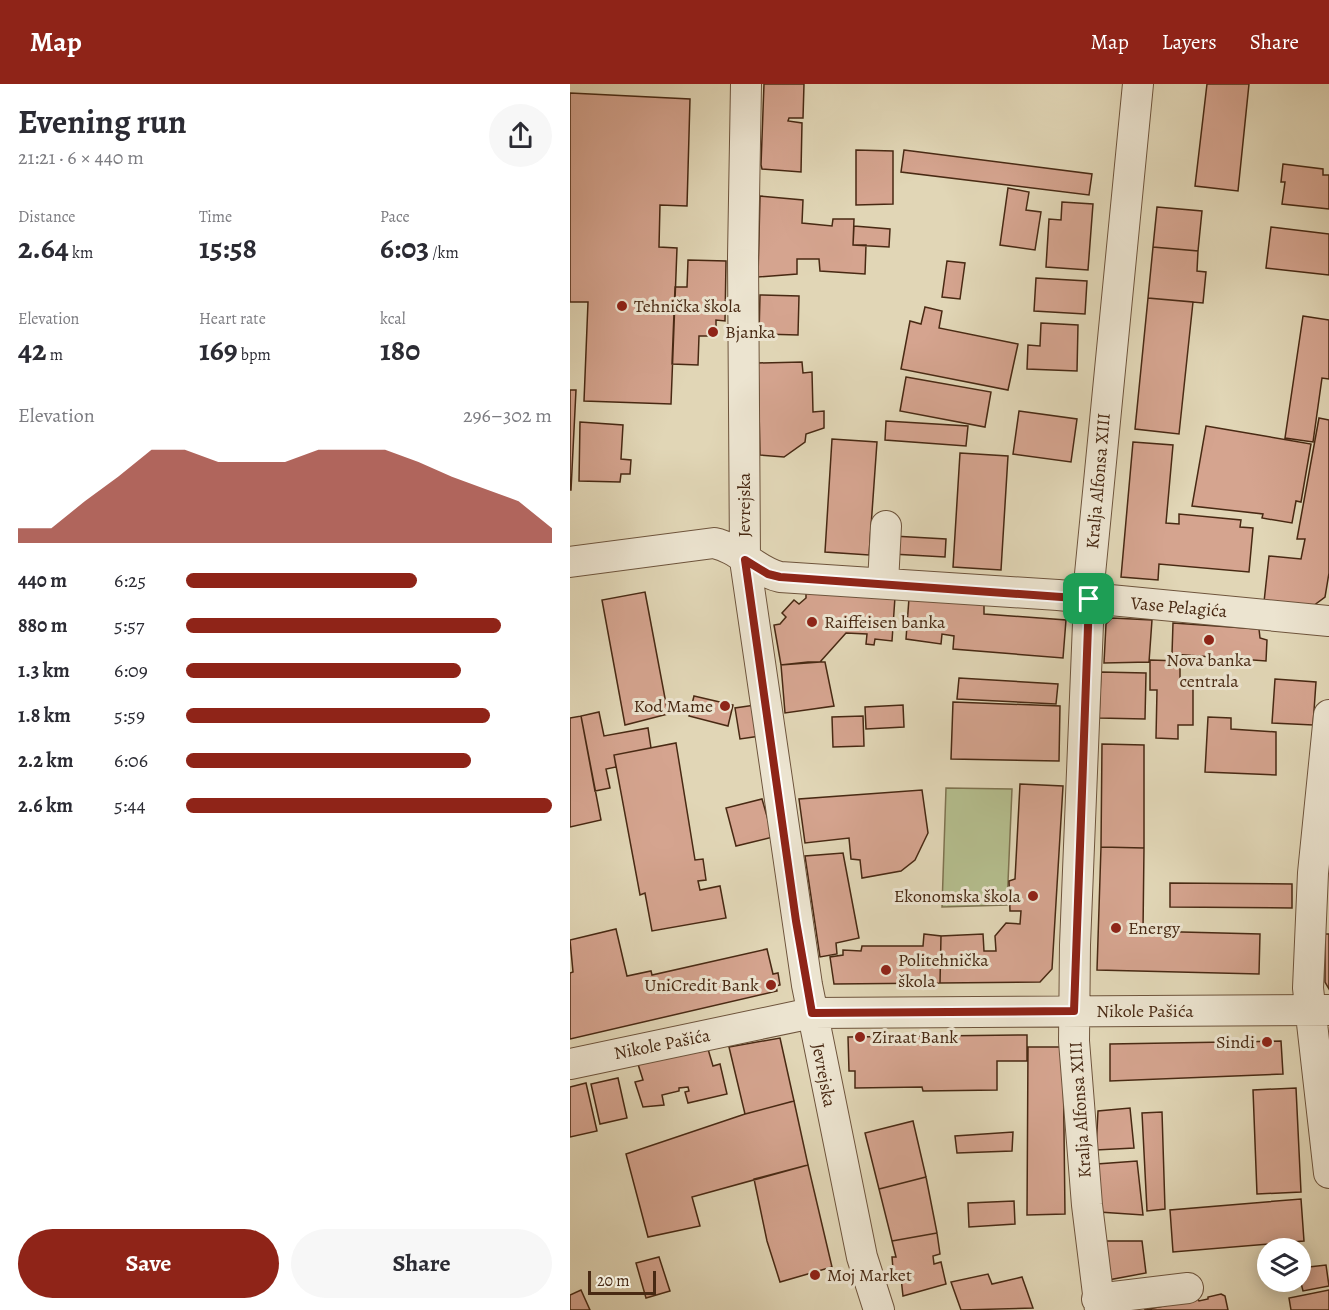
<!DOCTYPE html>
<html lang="en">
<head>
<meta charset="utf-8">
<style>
  body { margin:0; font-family:Alegreya,serif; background:#f7f7f7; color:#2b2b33; height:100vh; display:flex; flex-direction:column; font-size:22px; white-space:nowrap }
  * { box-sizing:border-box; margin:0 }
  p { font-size:20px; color:#7c7c81 }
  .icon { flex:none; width:33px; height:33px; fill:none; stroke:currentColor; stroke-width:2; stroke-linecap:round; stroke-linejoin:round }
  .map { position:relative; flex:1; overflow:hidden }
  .side { display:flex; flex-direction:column; background:#fff; width:570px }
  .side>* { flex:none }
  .fabs { position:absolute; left:687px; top:1154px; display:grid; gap:12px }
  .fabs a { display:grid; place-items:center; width:54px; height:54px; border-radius:50%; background:#fff; box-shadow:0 3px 15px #0003; font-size:30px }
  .scale { position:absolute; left:18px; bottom:15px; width:68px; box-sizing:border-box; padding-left:6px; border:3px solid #482913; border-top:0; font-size:16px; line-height:21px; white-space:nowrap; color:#482913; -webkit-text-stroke:4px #ece4d0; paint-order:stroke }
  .pin { position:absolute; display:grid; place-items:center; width:51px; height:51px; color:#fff; margin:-26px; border-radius:12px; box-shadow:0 3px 9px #0006 }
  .round { display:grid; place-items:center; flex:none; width:63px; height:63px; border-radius:32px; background:#f7f7f7 }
  .headline { display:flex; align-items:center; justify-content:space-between; height:102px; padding:0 18px }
  h1 { font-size:33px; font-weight:700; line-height:45px }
  .stats { display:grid; grid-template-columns:repeat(3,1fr); gap:9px; height:102px; padding:6px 18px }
  .stats div { display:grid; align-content:center }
  .stats b { font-size:30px; font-weight:700 }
  .stats small { font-size:16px; font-weight:400 }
  .stats p { font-size:16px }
  .chart { height:168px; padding:12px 18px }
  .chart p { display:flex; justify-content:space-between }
  .chart svg { width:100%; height:108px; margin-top:6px; fill:#8f2418; opacity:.7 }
  .button { display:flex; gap:12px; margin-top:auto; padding:12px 18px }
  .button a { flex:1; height:69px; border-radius:36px; background:#8f2418; color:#fff; font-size:24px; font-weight:700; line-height:69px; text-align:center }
  .button a+a { background:#f7f7f7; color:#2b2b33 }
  ul { padding:0 18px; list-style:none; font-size:20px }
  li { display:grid; grid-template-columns:96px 72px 1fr; align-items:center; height:45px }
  li i { height:15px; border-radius:8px; background:#8f2418 }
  header { display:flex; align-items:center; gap:36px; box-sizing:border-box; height:84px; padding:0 30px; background:#8f2418; color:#fff }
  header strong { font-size:28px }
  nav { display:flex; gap:33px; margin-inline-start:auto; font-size:21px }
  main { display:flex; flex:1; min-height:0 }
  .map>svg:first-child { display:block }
</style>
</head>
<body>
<header>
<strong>Map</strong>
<nav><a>Map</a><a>Layers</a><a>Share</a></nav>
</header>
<main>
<section class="side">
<div class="headline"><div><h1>Evening run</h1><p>21:21 · 6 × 440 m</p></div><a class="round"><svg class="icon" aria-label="share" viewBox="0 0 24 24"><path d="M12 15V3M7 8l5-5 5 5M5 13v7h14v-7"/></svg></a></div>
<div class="stats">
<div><p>Distance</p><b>2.64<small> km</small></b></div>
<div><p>Time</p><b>15:58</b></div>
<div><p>Pace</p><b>6:03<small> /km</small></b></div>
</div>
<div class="stats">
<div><p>Elevation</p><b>42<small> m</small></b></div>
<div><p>Heart rate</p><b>169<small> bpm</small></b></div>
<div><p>kcal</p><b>180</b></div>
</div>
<div class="chart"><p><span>Elevation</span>296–302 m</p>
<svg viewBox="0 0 160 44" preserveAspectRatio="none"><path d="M0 44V38L10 38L20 27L30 17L40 6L50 6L60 11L70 11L80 11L90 6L100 6L110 6L120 11L130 17L140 22L150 27L160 38V44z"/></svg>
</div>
<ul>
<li><b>440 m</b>6:25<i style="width:63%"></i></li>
<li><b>880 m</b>5:57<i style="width:86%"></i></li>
<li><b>1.3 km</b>6:09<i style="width:75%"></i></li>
<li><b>1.8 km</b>5:59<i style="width:83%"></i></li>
<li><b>2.2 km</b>6:06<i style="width:78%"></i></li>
<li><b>2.6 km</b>5:44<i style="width:100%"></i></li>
</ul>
<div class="button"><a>Save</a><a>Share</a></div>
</section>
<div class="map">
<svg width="759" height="1226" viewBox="0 0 759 1226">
  <rect width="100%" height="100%" fill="#e1d6b6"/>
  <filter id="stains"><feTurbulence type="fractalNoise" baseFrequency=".00333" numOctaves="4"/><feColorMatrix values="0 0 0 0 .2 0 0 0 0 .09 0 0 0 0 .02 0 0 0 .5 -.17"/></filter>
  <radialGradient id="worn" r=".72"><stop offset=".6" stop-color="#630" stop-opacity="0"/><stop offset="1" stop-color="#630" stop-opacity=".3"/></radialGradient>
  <path fill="#b4bd8d" stroke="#7e7350" stroke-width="1.5" d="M376,704l66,1 -5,116 -65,2z"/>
  <path fill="#d5a48f" stroke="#482913" stroke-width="1.5" d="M194,0h40l-1,34h-14l-1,3 14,2 -1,49 -39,-3 -1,-4z
    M637,0h42l-11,107 -43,-5z
    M0,9l120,6 -3,107 -27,-1 -1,42 18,1 -6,156 -87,-3 4,-99h-18z
    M286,66l37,1v53l-37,1z
    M334,66l188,24 -3,21 -188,-23z
    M713,80l40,5v6h6v34l-47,-5 3,-22h-4z
    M438,104l21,4 -3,18 15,2 -6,38 -35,-5z
    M190,112l43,4 -1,23 30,3 1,-7h21l-1,26h13l-1,29 -45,-3 -1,-12h-22v15l-39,3z
    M492,118l31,2 -5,66 -42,-3 3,-48 12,1z
    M587,123l45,4 -4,40 -45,-4z
    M284,142l36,3 -1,18 -36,-2z
    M701,143l58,7v41l-63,-7z
    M583,163l45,4 -1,20 9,1 -3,31 -55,-5z
    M118,176l38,1 -1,60 -9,-1v16h-17l-1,29 -26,-1 3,-77h12z
    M377,177l18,2 -5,36 -18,-2z
    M466,194l51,3 -2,33 -51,-3z
    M190,211l39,1 -1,39 -39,-1z
    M578,214l45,4 -14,132 -44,-5z
    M355,223l17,4 -3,17 79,16 -10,46 -107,-21 9,-48 11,3z
    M733,232l26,4v59l-7,-1 -9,64 -28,-4z
    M471,239l37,2 -1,46 -50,-2 1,-24 12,1z
    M232,278l1,11 9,-1 1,40 11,-1v17l-18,6 -1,8 -21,15 -24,-2 -2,-92z
    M336,293l85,15 -6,35 -85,-16z
    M0,306h6l-5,100h-1z
    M449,327l58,8 -6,43 -58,-8z
    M749,334l10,2v153l-4,24 -12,9 -49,-4 5,-46 32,3 4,-20h-8z
    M316,337l82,5 -2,20 -81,-6z
    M10,338l43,3 -2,34 10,1 -1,14h-9l-1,8 -41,-1z
    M636,342l105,18 -10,58 -5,-1 -4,22 -30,-5 1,-4 -71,-8z
    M262,355l45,3 -8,113 -44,-3z
    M563,358l40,3 -7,78 13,1v-10l62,6 -1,7 13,1 -4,44 -90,-8 -1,16 -37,-3z
    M390,369l48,3 -7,114 -48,-3z
    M323,452l53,3 -1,18 -53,-3z
    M236,506l89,7 -3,44 -17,-2 -1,6 -8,-1 1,-10 -21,-1 -26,29 -39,3 -7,-40 6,-1 6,-7 -4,-4 12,-13 5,4 7,-6z
    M75,508l23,122 -43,11 -23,-125z
    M339,514l75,7v9l82,6 -3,38 -110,-9 1,-13 -12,-2 -1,10 -35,-5z
    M542,534l40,2 -3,42 -45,1 2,-39z
    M603,539l86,6 1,9 7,2 -1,21 -94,-7z
    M580,576l30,1v19h13v45h-15v14l-22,-1 1,-48h-7z
    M238,578h17l9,44 -49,7 -4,-48z
    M531,588l45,1 -1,46 -46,-1z
    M389,594l99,6 -2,20 -99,-5z
    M705,595l41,3 -3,43 -41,-2z
    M124,612l39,9 -5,21 -39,-10z
    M383,618l107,4 -1,55 -108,-2z
    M185,621l5,31 -20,3 -5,-31z
    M333,621l1,22 -38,2 -1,-22z
    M29,628l5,24 44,-8 3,20 -37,7 2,12 -10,2 4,19 -15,3 -14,-75z
    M11,632l20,104 -31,7v-109z
    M293,632l1,30 -31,1 -1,-30z
    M638,633l23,1v11l45,3v43l-71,-3z
    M106,659l19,117 8,-1 3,21 -8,1 2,9 20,-4 6,32 -74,13 -7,-38 -5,2 -26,-140z
    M532,660l42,1v103l-43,-1z
    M450,700l43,2 -11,183 -12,13 -100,1 1,-47 42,-2 1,17h12l-1,-15 11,-13 14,1 1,-13h-11l-1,-30 6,-2z
    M352,706l6,43 -13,27 -14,11 -39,7 -2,-18 -9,-1 -2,-21 -44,5 -6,-44z
    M192,715l11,38 -37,9 -10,-38z
    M531,763l43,1 -1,83 117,3 -1,40 -162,-4z
    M273,769l16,85 -23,5 1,11 -17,3 -15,-101z
    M600,799l122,1v24l-122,-1z
    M46,845l11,47 24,-5 1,4 115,-26 6,25 5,-1 2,12 -4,1 1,5 -207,48v-66l3,-1 -3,-32z
    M354,850l17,2 -1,47 -106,1 -4,-27 13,-2v-5l18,1 1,-5h61z
    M755,850h4v55l-4,-7z
    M457,951v26h-30v29l-74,1 -1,-4 -67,1v-17h-6l-1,-34z
    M210,954l14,63 -49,13 -16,-67z
    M711,957l2,33 -173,7v-37z
    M458,963h35l2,167 -38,1z
    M138,965l5,17 7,-2 7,30 -39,9 -3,-11 4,-1 -1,-4 -9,1v3l-17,4 2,10 -21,2 -8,-25 8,-2 -6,-19z
    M48,994l9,40 -27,6 -9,-40z
    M16,999l11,48 -27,6v-50z
    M726,1004l5,104 -44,2 -4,-104z
    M224,1017l14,64 -116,32 8,29 -52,11 -22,-83 119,-40z
    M560,1024l4,40 -38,2 2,-39z
    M592,1028l3,97 -18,2 -5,-98z
    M343,1037l13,56 -47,12 -14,-56z
    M443,1048l-1,19 -55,2 -2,-17z
    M567,1077l6,54 -44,-3 -2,-48z
    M238,1081l24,102 -52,15 -13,-41 -13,-62z
    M356,1093l11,56 -45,8 -13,-52z
    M731,1115l3,42 -131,11 -3,-42z
    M444,1117l1,23 -46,3 -1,-24z
    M367,1149l3,21 -7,2 1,8 7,-2 5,22 -43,12 -2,-18 -7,2 -2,-23h4l-4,-16z
    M533,1157h39l4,32 -38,7z
    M89,1173l11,34 -24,7 -10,-35z
    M756,1181l3,21 -26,5 -2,-8 -21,2 -1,-4h21v-13z
    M418,1190l4,10 30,-7 11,31 -72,2 -10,-28z
    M11,1206l9,20h-20v-15z
    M759,1206v20h-38l-2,-12z
    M651,1210l4,2 3,14h-84l54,-11 1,2 9,-2v-2z"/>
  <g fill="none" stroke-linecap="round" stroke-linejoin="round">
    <defs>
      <path id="minor" d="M176,0l-3,173 2,303 62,425 55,272 17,53
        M0,478l144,-19c25,5 41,28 66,34l278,18 271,26
        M313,499l3,-57
        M759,631l-16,158 -5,115 21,185
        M0,980l242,-51 517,-3
        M527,1215l91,-11
        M530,1226l-13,-105 -13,-164 1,-96 15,-371 48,-490"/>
    </defs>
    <use href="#minor" stroke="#6e543c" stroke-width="32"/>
    <use href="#minor" stroke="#ece4d0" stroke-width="30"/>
  </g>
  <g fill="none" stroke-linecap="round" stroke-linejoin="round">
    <defs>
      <path id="route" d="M175,476l23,14 12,3 309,22 -15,412 -262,2 -16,-92z"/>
    </defs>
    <use href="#route" stroke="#fff" stroke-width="12"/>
    <use href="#route" stroke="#8f2418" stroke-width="8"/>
  </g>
  <g fill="#8f2418" stroke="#ece4d0" stroke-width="2">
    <circle cx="52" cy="222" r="6"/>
    <circle cx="143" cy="248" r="6"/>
    <circle cx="242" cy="538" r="6"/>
    <circle cx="639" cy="556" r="6"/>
    <circle cx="155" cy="622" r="6"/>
    <circle cx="463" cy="812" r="6"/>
    <circle cx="546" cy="844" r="6"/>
    <circle cx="316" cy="886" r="6"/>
    <circle cx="201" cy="901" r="6"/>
    <circle cx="290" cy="953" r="6"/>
    <circle cx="697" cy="958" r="6"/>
    <circle cx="245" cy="1191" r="6"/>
  </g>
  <g text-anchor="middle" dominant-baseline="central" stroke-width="6" stroke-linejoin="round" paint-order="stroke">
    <g font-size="18" fill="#482913" stroke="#ece4d0" text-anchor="start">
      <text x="64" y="222">Tehnička škola</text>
      <text x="155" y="248">Bjanka</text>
      <text x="254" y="538">Raiffeisen banka</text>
      <text x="639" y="576" text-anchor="middle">Nova banka<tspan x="639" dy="21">centrala</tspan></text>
      <text x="143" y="622" text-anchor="end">Kod Mame</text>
      <text x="451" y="812" text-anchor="end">Ekonomska škola</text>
      <text x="558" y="844">Energy</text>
      <text x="328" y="876">Politehnička<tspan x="328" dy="21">škola</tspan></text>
      <text x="189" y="901" text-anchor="end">UniCredit Bank</text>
      <text x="302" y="953">Ziraat Bank</text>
      <text x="685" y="958" text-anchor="end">Sindi</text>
      <text x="257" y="1191">Moj Market</text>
    </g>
    <g font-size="18" fill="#482913" stroke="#ece4d0">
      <text transform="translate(528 397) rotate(-85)">Kralja Alfonsa XIII</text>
      <text transform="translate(174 421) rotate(-90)">Jevrejska</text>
      <text transform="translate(609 523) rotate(5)">Vase Pelagića</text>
      <text x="575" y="927">Nikole Pašića</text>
      <text transform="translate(92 960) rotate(-11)">Nikole Pašića</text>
      <text transform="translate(254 991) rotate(79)">Jevrejska</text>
      <text transform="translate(510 1026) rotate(-94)">Kralja Alfonsa XIII</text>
    </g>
  </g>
  <rect width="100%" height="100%" filter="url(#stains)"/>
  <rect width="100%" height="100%" fill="url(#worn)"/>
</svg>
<div class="fabs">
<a><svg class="icon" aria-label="layers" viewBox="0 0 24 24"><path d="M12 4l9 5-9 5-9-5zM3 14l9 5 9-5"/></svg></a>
</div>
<div class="scale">20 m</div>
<div class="pin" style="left:519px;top:515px;background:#1e9e55"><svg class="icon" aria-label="arrive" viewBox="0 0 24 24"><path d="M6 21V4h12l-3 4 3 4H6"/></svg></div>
</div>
</main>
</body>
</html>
